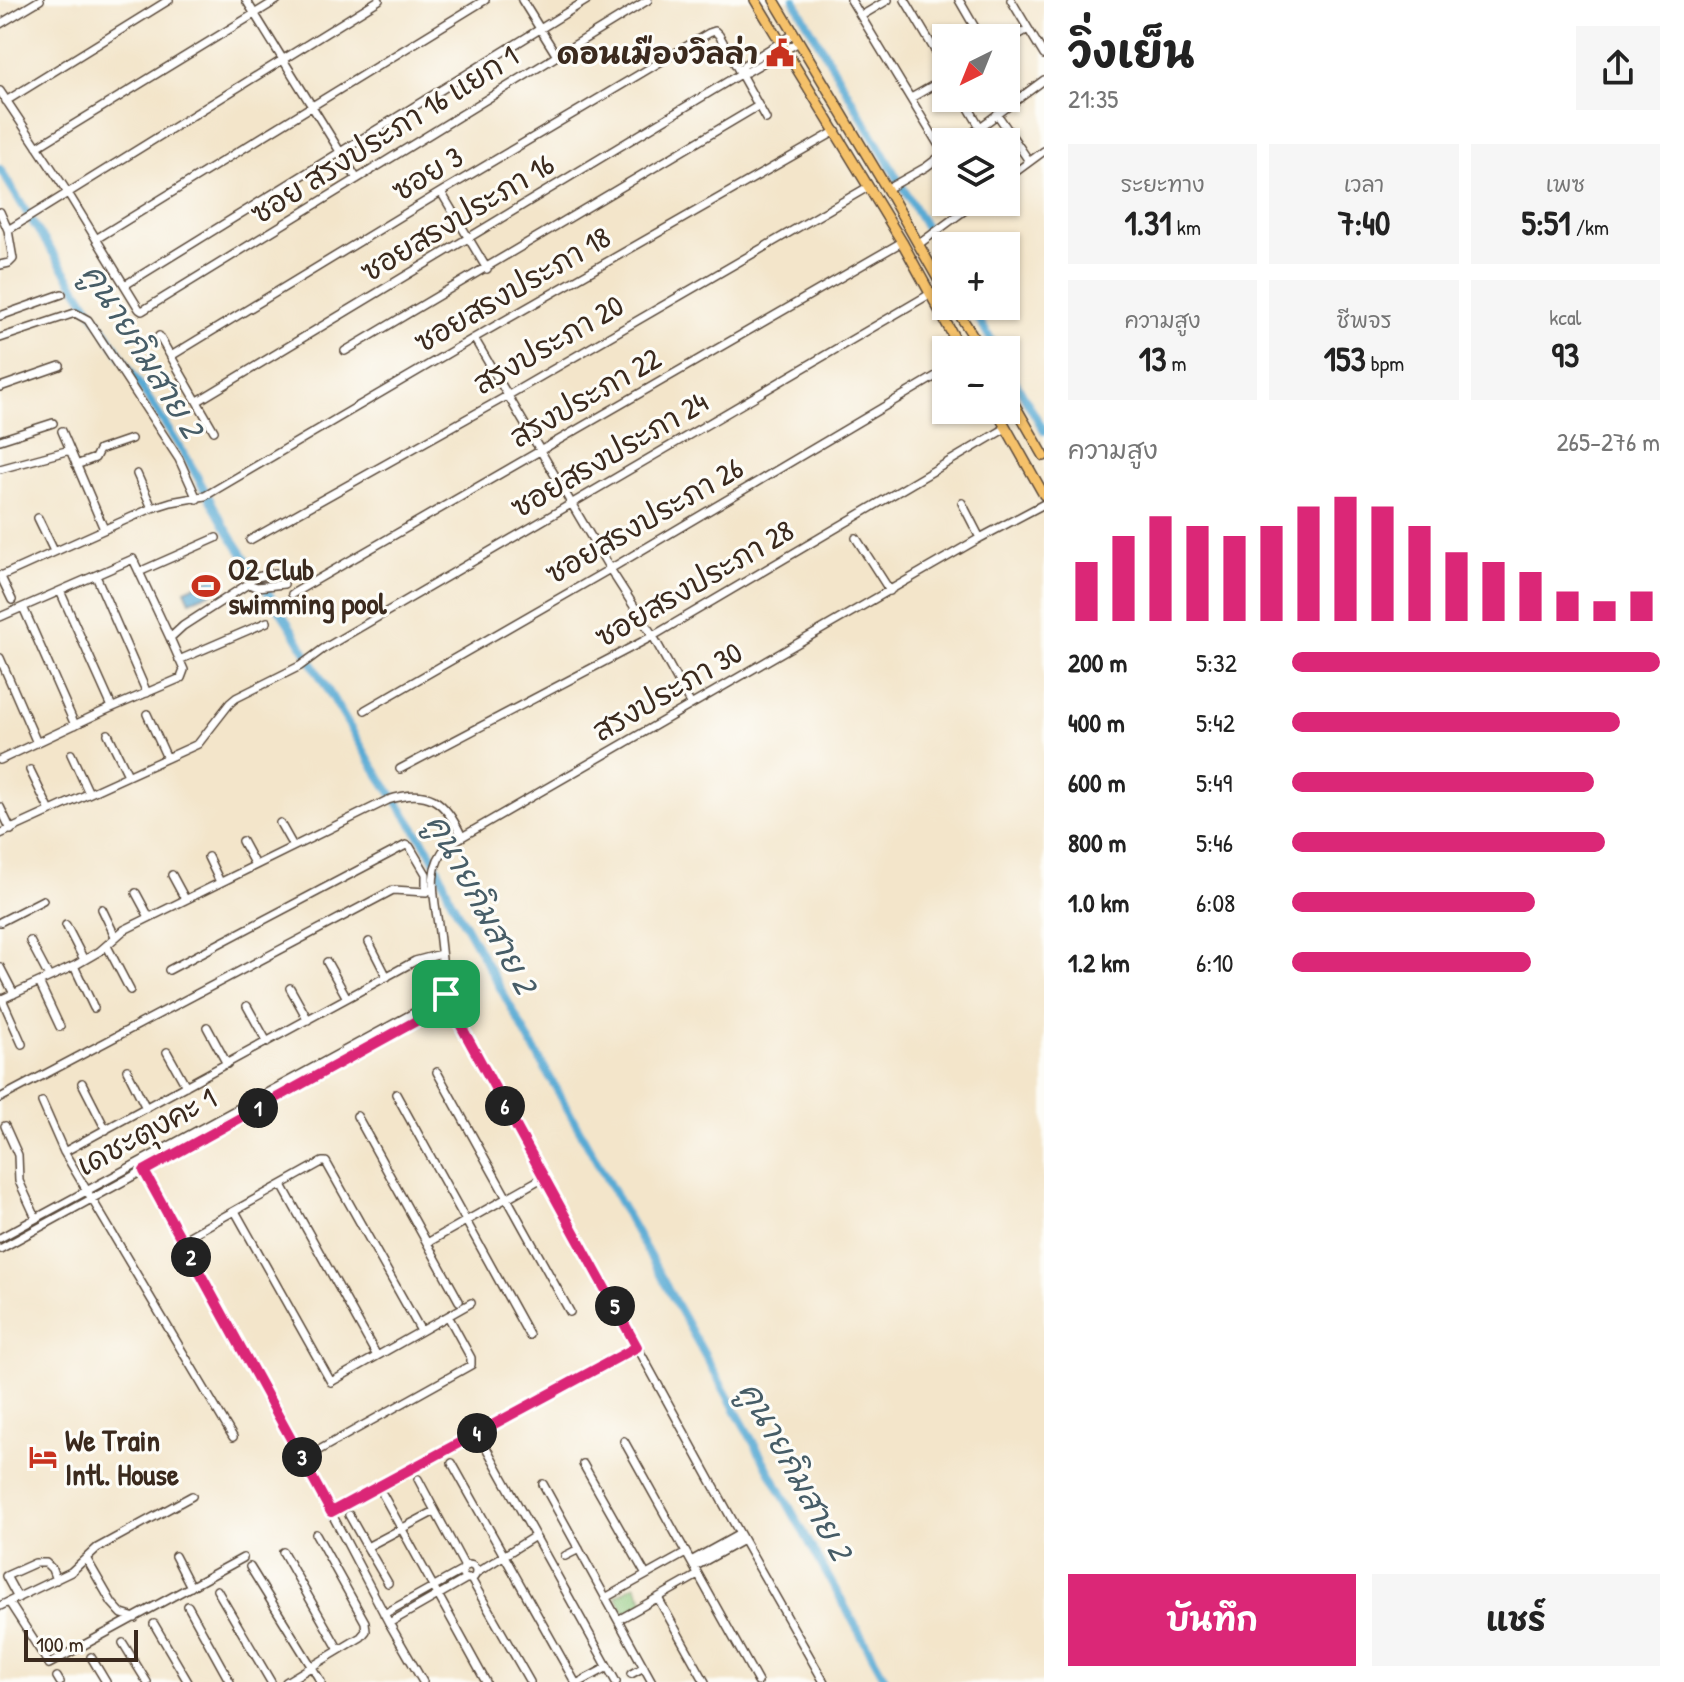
<!DOCTYPE html>
<html lang="th">
<head>
<meta charset="utf-8">
<style>
  body { margin:0; font-family:"Patrick Hand","Playpen Sans Thai",sans-serif; background:#f6f6f6; color:#222; height:100vh; display:flex; flex-direction:column; font-size:30px; white-space:nowrap }
  * { box-sizing:border-box; margin:0 }
  p { font-size:26px; color:#767676 }
  .icon { flex:none; width:44px; height:44px; fill:none; stroke:currentColor; stroke-width:2; stroke-linecap:round; stroke-linejoin:round }
  .map { position:relative; flex:1; overflow:hidden }
  .sheet { display:flex; flex-direction:column; background:#fff; width:640px }
  .sheet>* { flex:none }
  .needle { width:52px; rotate:223deg }
  .buttons { position:absolute; left:932px; top:24px; display:grid; gap:16px }
  .buttons a { display:grid; place-items:center; width:88px; height:88px; border-radius:0px; background:#fff; box-shadow:0 2px 6px #0004; font-size:40px }
  .scale { position:absolute; left:24px; bottom:20px; width:114px; box-sizing:border-box; padding-left:8px; border:4px solid #3b2a1e; border-top:0; font-size:22px; line-height:28px; white-space:nowrap; color:#3b2a1e; -webkit-text-stroke:6px #fdfcf7; paint-order:stroke }
  .pin { position:absolute; display:grid; place-items:center; width:68px; height:68px; color:#fff; margin:-34px; border-radius:16px; box-shadow:0 4px 12px #0006 }
  .km { position:absolute; width:40px; height:40px; margin:-20px; border-radius:50%; background:#222; color:#fff; font-size:22px; line-height:40px; text-align:center }
  .round { display:grid; place-items:center; flex:none; width:84px; height:84px; border-radius:0px; background:#f6f6f6 }
  .headline { display:flex; align-items:center; justify-content:space-between; height:136px; padding:0 24px }
  h1 { font-size:44px; font-weight:700; line-height:60px }
  .stats { display:grid; grid-template-columns:repeat(3,1fr); gap:12px; height:136px; padding:8px 24px }
  .stats div { display:grid; align-content:center; border-radius:0px; background:#f6f6f6; text-align:center }
  .stats b { font-size:34px; font-weight:700 }
  .stats small { font-size:22px; font-weight:400 }
  .stats p { font-size:22px }
  .chart { height:224px; padding:16px 24px }
  .chart p { display:flex; justify-content:space-between }
  .chart svg { width:100%; height:144px; margin-top:8px; stroke:#db2777; stroke-width:6 }
  .cta { display:flex; gap:16px; margin-top:auto; padding:16px 24px }
  .cta a { flex:1; height:92px; border-radius:0px; background:#db2777; color:#fff; font-size:32px; font-weight:700; line-height:92px; text-align:center }
  .cta a+a { background:#f6f6f6; color:#222 }
  ul { padding:0 24px; list-style:none; font-size:26px }
  li { display:grid; grid-template-columns:128px 96px 1fr; align-items:center; height:60px }
  li i { height:20px; border-radius:10px; background:#db2777 }
  main { display:flex; flex:1; min-height:0 }
  .map>svg:first-child { display:block }
</style>
</head>
<body>
<main>
<div class="map">
<svg width="1044" height="1682" viewBox="0 0 1044 1682">
  <defs>
    <pattern id="water-ripples" width="26" height="14" patternUnits="userSpaceOnUse" patternTransform="scale(2)"><rect width="26" height="14" fill="#59aad4"/><path d="M2 4q2-2 4 0t4 0M15 11q2-2 4 0t4 0" fill="none" stroke="#4b8bab"/></pattern>
  </defs>
  <rect width="100%" height="100%" fill="#fdfcf7"/>
  <filter id="ink" filterUnits="userSpaceOnUse"><feTurbulence type="fractalNoise" baseFrequency=".0125" numOctaves="2"/><feDisplacementMap in="SourceGraphic" scale="16" xChannelSelector="R" yChannelSelector="G"/><feConvolveMatrix kernelMatrix="1 2 1 2 8 2 1 2 1" color-interpolation-filters="sRGB"/></filter>
  <filter id="wash" filterUnits="userSpaceOnUse"><feTurbulence type="fractalNoise" baseFrequency=".006" numOctaves="4" result="noise"/><feDisplacementMap in="SourceGraphic" scale="32" xChannelSelector="R" yChannelSelector="G"/><feGaussianBlur stdDeviation="1.8" result="paint"/><feColorMatrix in="noise" values="0 0 0 0 0 0 0 0 0 0 0 0 0 0 0 0 0 1.4 0 .05"/><feComposite in="paint" operator="in"/></filter>
  <g filter="url(#wash)">
    <rect width="100%" height="100%" fill="#f3e5ca"/>
    <path fill="#8cc67a" stroke="#64784c" stroke-width="2" d="M635,1585l10,17 -20,11 -9,-17z"/>
    <path fill="url(#water-ripples)" stroke="#4a6a79" stroke-width="2" d="M217,576l3,7 -5,8 -25,10 -5,-11z"/>
    <g fill="none" stroke-linecap="round" stroke-linejoin="round">
      <path stroke="#59aad4" stroke-width="8" d="M794,0l152,262
        M0,169l35,57 76,114 77,120 39,70 63,96 83,140 56,84 13,27 8,21 437,784
        M971,306l26,44
        M1006,365l38,66"/>
    </g>
  </g>
  <g filter="url(#ink)">
    <g fill="none" stroke-linecap="round" stroke-linejoin="round">
      <defs>
        <path id="minor" d="M246,0l111,179
          M522,0l35,56
          M851,0l93,154
          M905,0l41,69
          M959,0l22,38
          M1011,0l33,55
          M861,16l27,-16
          M0,24l40,-24
          M1006,42l22,-13
          M740,74l4,-9 50,-31
          M1006,80l11,19
          M0,91l68,102 71,116 3,2 506,-311
          M911,98l35,-20
          M963,98l17,29
          M6,101l163,-101
          M997,114l32,47
          M960,142l84,-62
          M37,147l240,-147
          M1006,179l38,-28
          M887,189l39,-22 20,-15
          M441,192l46,77
          M0,212l8,18 5,29 -4,4 -9,2
          M8,230l371,-230
          M96,239l389,-239
          M919,244l57,-42
          M125,285l462,-285
          M0,316l62,-22
          M159,336l55,95
          M0,338l75,-25 13,7 91,139 18,40
          M474,338l136,231 43,67 38,69
          M345,351l413,-245
          M171,356l270,-164 268,-159 6,-2 4,4 47,84
          M0,387l60,-21
          M198,401l542,-327 7,-2 52,-30
          M62,431l42,98
          M0,440l53,-17
          M76,465l19,-7 4,-8 32,-11
          M0,469l70,-19
          M137,474l15,34
          M962,503l18,35
          M38,518l16,33
          M856,538l34,53
          M250,540l257,-144 361,-209
          M139,572l77,-34
          M276,573l-24,5 -4,6 9,3 27,-3
          M0,575l12,25
          M1,576l151,-68 19,-6 34,-6 269,-158 362,-207
          M96,576l51,117
          M60,591l52,116
          M292,594l610,-352
          M23,607l52,118
          M0,617l133,-58 37,79
          M0,658l37,85
          M179,660l88,-38
          M365,710l245,-141 336,-199
          M147,714l20,44
          M108,734l20,41
          M71,754l18,39
          M0,760l104,-49 77,-33 3,-8 -14,-32 13,-12 65,-42
          M400,769l253,-133 353,-208
          M30,770l20,41
          M0,807l11,23
          M280,823l13,23
          M0,834l198,-90 32,-41 6,-5 64,-32 23,-17 607,-355
          M242,841l13,24
          M208,857l12,25
          M172,875l13,24
          M136,893l13,24
          M102,909l13,27
          M0,922l43,-22
          M66,925l18,35
          M30,941l19,36
          M369,942l18,35
          M107,946l23,44
          M327,962l20,36
          M74,966l20,42
          M0,967l14,27
          M169,970l237,-125 4,2 16,27v18
          M39,982l21,45
          M290,988l18,32
          M446,994c-3,-23 -5,-47 -8,-70 -4,-28 -12,-56 10,-79l532,-307 64,-34
          M2,999l20,45
          M0,1000l74,-34 26,-15 24,-21 264,-130c40,-13 57,0 74,37
          M449,1004l291,530 84,148
          M247,1006l20,36
          M207,1027l20,37
          M167,1052l19,34
          M127,1070l19,38
          M437,1072l133,240
          M82,1083l24,47
          M396,1094l133,241
          M0,1098l393,-208 33,2 6,-3
          M42,1102l22,50 169,285
          M357,1116l102,185
          M5,1126l13,29 1,26 17,37
          M64,1152l351,-191 26,-7
          M139,1163l164,296 86,164 34,59
          M282,1185l95,171
          M235,1211l96,171 140,-79
          M0,1238l441,-240
          M182,1240l140,-78h4l95,169
          M427,1243l117,-66
          M0,1249l445,-244 4,-1 2,-6 -2,-3 -3,-1 -5,4v4l4,3
          M624,1441l134,241
          M483,1442l133,240
          M303,1459l168,-94v-7l-23,-42
          M452,1463l123,219
          M583,1464l63,111
          M418,1479l47,88
          M543,1484l109,198
          M383,1495l103,187
          M331,1512l306,-165
          M349,1515l18,32 68,-36
          M367,1547l21,36
          M283,1552l56,98
          M175,1556l16,31
          M565,1556l14,-7
          M86,1558l26,45 10,11 13,4
          M691,1561l49,-27
          M462 1572a7 7 0 1 1 14 0a7 7 0 1 1-14 0Z
          M250,1567l71,115
          M694,1567l49,-27
          M476,1573l59,-37
          M471,1579l59,103
          M217,1590l54,92
          M18,1598l-12,-22 29,-13h11l6,6 4,11
          M605,1598l81,-45
          M658,1598l47,84
          M9,1602l40,62 194,-106
          M0,1606l71,-34 26,-24 95,-52
          M188,1606l42,76
          M384,1614l79,-44
          M618,1620l80,-45
          M389,1623l77,-44
          M154,1624l34,58
          M123,1643l24,39
          M91,1657l15,25
          M631,1674l13,-7
          M57,1677l3,5
          M286,1682l75,-45 5,-6 -1,-9 -49,-88
          M580,1682l28,-15"/>
        <path id="major" d="M755,0l147,242 59,108
          M774,0l113,189 59,104
          M954,306l28,44
          M1006,390l38,66
          M996,410l48,85"/>
      </defs>
      <use href="#minor" stroke="#574638" stroke-width="10"/>
      <use href="#major" stroke="#574638" stroke-width="12"/>
      <use href="#minor" stroke="#fff" stroke-width="7"/>
      <use href="#major" stroke="#f5c16b" stroke-width="9"/>
    </g>
  </g>
  <g fill="none" stroke-linecap="round" stroke-linejoin="round" filter="url(#ink)">
    <defs>
      <path id="route" d="M446,994l5,4 -2,6 188,343 -306,165 -187,-341 301,-166 -4,-3v-4z"/>
    </defs>
    <use href="#route" stroke="#fff" stroke-width="16"/>
    <use href="#route" stroke="#db2777" stroke-width="10"/>
  </g>
  <defs>
    <symbol id="civic-bare" viewBox="-9 -9 18 18"><path d="M-.6-6.5H3V-4.5H.6V-3L4-1V1h2V6H-6V1h2V-1L-.6-3ZM-1.2 2.5V6h2.4V2.5Z" fill="#c8321e" stroke="#fdfcf7" stroke-width="2.5" paint-order="stroke"/></symbol>
    <symbol id="stadium-bare" viewBox="-9 -9 18 18"><path d="M0-5a6.5 5 0 1 0 0 10a6.5 5 0 1 0 0-10ZM-3.5-1.8h7v3.6h-7Z" fill="#c8321e" stroke="#fdfcf7" stroke-width="2.5" paint-order="stroke"/></symbol>
    <symbol id="hotel-bare" viewBox="-9 -9 18 18"><path d="M-6-4.5h1.5V1H6V5H4.5V3h-9V5H-6ZM-4 0a1.8 1.8 0 1 1 3.6 0ZM.5 0V-2.5h3Q6-2.5 6 0Z" fill="#c8321e" stroke="#fdfcf7" stroke-width="2.5" paint-order="stroke"/></symbol>
  </defs>
  <g fill-rule="evenodd">
    <use href="#civic-bare" x="760" y="33" width="40" height="40"/>
    <use href="#stadium-bare" x="186" y="566" width="40" height="40"/>
    <use href="#hotel-bare" x="23" y="1437" width="40" height="40"/>
  </g>
  <g text-anchor="middle" dominant-baseline="central" stroke-width="6" stroke-linejoin="round" paint-order="stroke">
    <g font-size="30" font-weight="bold" fill="#3b2a1e" stroke="#fdfcf7" text-anchor="start">
      <text x="758" y="53" text-anchor="end">ดอนเมืองวิลล่า</text>
      <text x="228" y="569">O2 Club<tspan x="228" dy="34">swimming pool</tspan></text>
      <text x="65" y="1440">We Train<tspan x="65" dy="34">Intl. House</tspan></text>
    </g>
    <g font-size="30" fill="#3b2a1e" stroke="#fdfcf7">
      <text transform="translate(384 134) rotate(-32)">ซอย สรงประภา 16 แยก 1</text>
      <text transform="translate(427 173) rotate(-31)">ซอย 3</text>
      <text transform="translate(457 217) rotate(-31)">ซอยสรงประภา 16</text>
      <text transform="translate(512 289) rotate(-30)">ซอยสรงประภา 18</text>
      <text transform="translate(548 344) rotate(-30)">สรงประภา 20</text>
      <text transform="translate(585 397) rotate(-30)">สรงประภา 22</text>
      <text transform="translate(609 454) rotate(-30)">ซอยสรงประภา 24</text>
      <text transform="translate(644 520) rotate(-30)">ซอยสรงประภา 26</text>
      <text transform="translate(694 583) rotate(-30)">ซอยสรงประภา 28</text>
      <text transform="translate(667 691) rotate(-30)">สรงประภา 30</text>
      <text transform="translate(146 1131) rotate(-28)">เดชะตุงคะ 1</text>
    </g>
    <g font-size="32" font-style="italic" fill="#475d67" stroke="#fdfcf7">
      <text transform="translate(143 350) rotate(58)">คูนายกิมสาย 2</text>
      <text transform="translate(482 903) rotate(62)">คูนายกิมสาย 2</text>
      <text transform="translate(796 1470) rotate(61)">คูนายกิมสาย 2</text>
    </g>
  </g>
</svg>
<div class="buttons">
<a><svg class="needle" viewBox="-14 -14 28 28"><path d="M0-13l5 13h-10z" fill="#e53935"/><path d="M0 13l5-13h-10z" fill="#767676"/></svg></a>
<a><svg class="icon" aria-label="layers" viewBox="0 0 24 24"><path d="M12 4l9 5-9 5-9-5zM3 14l9 5 9-5"/></svg></a>
<a>+</a>
<a>−</a>
</div>
<div class="scale">100 m</div>
<div class="pin" style="left:446px;top:994px;background:#1e9e55"><svg class="icon" aria-label="arrive" viewBox="0 0 24 24"><path d="M6 21V4h12l-3 4 3 4H6"/></svg></div>
<b class="km" style="left:258px;top:1108px">1</b>
<b class="km" style="left:191px;top:1257px">2</b>
<b class="km" style="left:302px;top:1457px">3</b>
<b class="km" style="left:477px;top:1433px">4</b>
<b class="km" style="left:615px;top:1306px">5</b>
<b class="km" style="left:505px;top:1106px">6</b>
</div>
<section class="sheet">
<div class="headline"><div><h1>วิ่งเย็น</h1><p>21:35</p></div><a class="round"><svg class="icon" aria-label="share" viewBox="0 0 24 24"><path d="M12 15V3M7 8l5-5 5 5M5 13v7h14v-7"/></svg></a></div>
<div class="stats">
<div><p>ระยะทาง</p><b>1.31<small> km</small></b></div>
<div><p>เวลา</p><b>7:40</b></div>
<div><p>เพซ</p><b>5:51<small> /km</small></b></div>
</div>
<div class="stats">
<div><p>ความสูง</p><b>13<small> m</small></b></div>
<div><p>ชีพจร</p><b>153<small> bpm</small></b></div>
<div><p>kcal</p><b>93</b></div>
</div>
<div class="chart"><p><span>ความสูง</span>265–276 m</p>
<svg viewBox="0 0 160 44" preserveAspectRatio="none"><path d="M5 44V26M15 44V18M25 44V12M35 44V15M45 44V18M55 44V15M65 44V9M75 44V6M85 44V9M95 44V15M105 44V23M115 44V26M125 44V29M135 44V35M145 44V38M155 44V35"/></svg>
</div>
<ul>
<li><b>200 m</b>5:32<i style="width:100%"></i></li>
<li><b>400 m</b>5:42<i style="width:89%"></i></li>
<li><b>600 m</b>5:49<i style="width:82%"></i></li>
<li><b>800 m</b>5:46<i style="width:85%"></i></li>
<li><b>1.0 km</b>6:08<i style="width:66%"></i></li>
<li><b>1.2 km</b>6:10<i style="width:65%"></i></li>
</ul>
<div class="cta"><a>บันทึก</a><a>แชร์</a></div>
</section>
</main>
</body>
</html>
